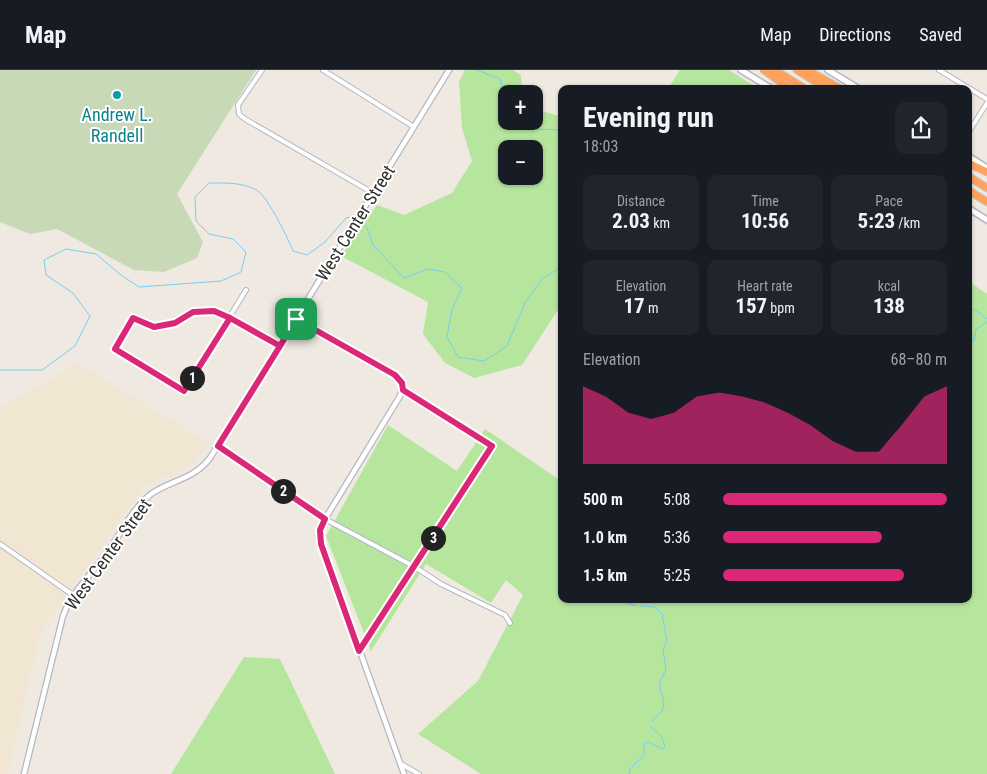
<!DOCTYPE html>
<html lang="en">
<head>
<meta charset="utf-8">
<style>
  body { margin:0; font-family:"Roboto Condensed",sans-serif; background:#20242c; color:#f1f3f6; height:100vh; display:flex; flex-direction:column; font-size:19px; white-space:nowrap }
  * { box-sizing:border-box; margin:0 }
  p { font-size:16px; color:#9ea1a6 }
  .icon { flex:none; width:28px; height:28px; fill:none; stroke:currentColor; stroke-width:2; stroke-linecap:round; stroke-linejoin:round }
  .map { position:relative; flex:1; overflow:hidden }
  .side { position:absolute; left:558px; top:15px; width:414px; height:518px; display:flex; flex-direction:column; background:#171b24; border-radius:10px; box-shadow:0 1px 4px #0004 }
  .side>* { flex:none }
  .controls { position:absolute; left:498px; top:15px; display:grid; gap:10px }
  .controls a { display:grid; place-items:center; width:45px; height:45px; border-radius:10px; background:#171b24; box-shadow:0 1px 4px #0004; font-size:25px }
  .pin { position:absolute; display:grid; place-items:center; width:42px; height:42px; color:#fff; margin:-21px; border-radius:10px; box-shadow:0 2px 8px #0006 }
  .km { position:absolute; width:25px; height:25px; margin:-12px; border-radius:50%; background:#222; color:#fff; font-size:14px; line-height:25px; text-align:center }
  .round { display:grid; place-items:center; flex:none; width:52px; height:52px; border-radius:10px; background:#20242c }
  .summary { display:flex; align-items:center; justify-content:space-between; height:85px; padding:0 25px }
  h1 { font-size:28px; font-weight:700; line-height:38px }
  .stats { display:grid; grid-template-columns:repeat(3,1fr); gap:8px; height:85px; padding:5px 25px }
  .stats div { display:grid; align-content:center; border-radius:10px; background:#20242c; text-align:center }
  .stats b { font-size:21px; font-weight:700 }
  .stats small { font-size:14px; font-weight:400 }
  .stats p { font-size:14px }
  .chart { height:140px; padding:10px 25px }
  .chart p { display:flex; justify-content:space-between }
  .chart svg { width:100%; height:90px; margin-top:5px; fill:#db2777; opacity:.7 }
  ul { padding:0 25px; list-style:none; font-size:16px }
  li { display:grid; grid-template-columns:80px 60px 1fr; align-items:center; height:38px }
  li i { height:12px; border-radius:6px; background:#db2777 }
  header { display:flex; align-items:center; gap:30px; box-sizing:border-box; height:70px; padding:0 25px; background:#171b24; border-bottom:1px solid #363941 }
  header strong { font-size:24px }
  nav { display:flex; gap:28px; margin-inline-start:auto; font-size:18px }
  .map>svg:first-child { display:block }
</style>
</head>
<body>
<header>
<strong>Map</strong>
<nav><a>Map</a><a>Directions</a><a>Saved</a></nav>
</header>
<div class="map">
<svg width="987" height="704" viewBox="0 0 987 704">
  <rect width="100%" height="100%" fill="#efe9e1"/>
  <path fill="#f0e6d1" d="M78,294l132,80 -23,24 -43,18 -103,145 -34,143h-7v-366z"/>
  <path fill="#b6e59e" fill-rule="evenodd" d="M465,0h48l8,5 1,19h-16v27h28v-13l27,9v188l-39,60 -48,13 -29,-15 -22,-29 5,-32 -87,-46 36,-51 27,10 48,-22 20,-32 -10,-33 -3,-46zM506,79h28v27h-28z
    M680,0h49l30,19h-91z
    M968,211l19,13v480h-506l-63,-40 60,-53 45,-86 -17,-15 -15,23 -65,-39 -55,87 -45,-115 62,-111 69,46 28,-42 76,52v118h407z
    M244,587l36,2 55,115h-164z"/>
  <path fill="#c8d9b8" d="M0,0h256l-79,124 26,48 -6,16 -33,14 -30,-2 -77,-41 -27,5 -30,-12z"/>
  <g fill="none" stroke-linecap="round" stroke-linejoin="round">
    <path stroke="#75cff0" stroke-width="1" d="M477,0l23,9 4,14 -5,21 11,14 51,2
      M360,150l7,8 6,17 31,33 24,-9 17,3 17,16 -10,21 -5,28 11,20 26,4 23,-15 18,-43 17,-24 19,-12
      M968,236l3,1 16,12
      M968,272l6,-1 2,-12 11,-7
      M0,300h42l33,-24 15,-30 -17,-23 -27,-18 -2,-15 22,-11 30,5 25,21 18,12 82,-6 20,-9 5,-20 -13,-13 -24,-5 -13,-13 -1,-24 14,-14c17,0 34,-1 49,8 9,5 31,49 35,60l14,4 18,-13 21,-24 5,-1h6
      M621,529l7,5 9,2
      M641,536l14,1 7,7 5,27 -4,9 3,20c-14,22 1,21 -3,39 -2,5 -8,8 -11,12
      M629,704l1,-5 14,-14v-12l5,-1 13,7 3,-2 -4,-11 -11,-10"/>
    <defs>
      <path id="minor" d="M262,0l-24,35 1,9 6,5 128,74
        M323,0l91,57
        M939,0l48,29
        M968,63l19,-30
        M246,220l-62,101 -69,-42 18,-31 21,9 21,-4 18,-12h21l16,6 50,29
        M218,376l107,73 90,48 26,17 64,31 5,8
        M0,474l73,51
        M359,581l133,-205 -89,-56
        M401,694l18,10"/>
      <path id="tertiary" d="M296,249l99,56c7,7 9,11 5,21l-75,123 -5,11 -1,7 85,237
        M24,704l39,-158c9,-25 29,-42 44,-63 14,-20 25,-44 44,-59 20,-14 42,-14 59,-36l239,-388"/>
      <path id="secondary" d="M741,0l31,19
        M828,0l31,19
        M968,86l19,12
        M968,138l19,12"/>
      <path id="motorway" d="M764,0l26,19
        M775,0l30,19
        M797,0l30,19
        M807,0l34,19
        M968,93l19,9
        M968,106l19,12
        M968,120l19,12"/>
    </defs>
    <use href="#minor" stroke="#b4b7c1" stroke-width="6"/>
    <use href="#tertiary" stroke="#b4b7c1" stroke-width="7"/>
    <use href="#secondary" stroke="#b4b7c1" stroke-width="8"/>
    <use href="#motorway" stroke="#c9c9c9" stroke-width="9"/>
    <use href="#minor" stroke="#fff" stroke-width="4"/>
    <use href="#tertiary" stroke="#fff" stroke-width="4.5"/>
    <use href="#secondary" stroke="#fff" stroke-width="5"/>
    <use href="#motorway" stroke="#ffa35c" stroke-width="7"/>
  </g>
  <g fill="none" stroke-linecap="round" stroke-linejoin="round">
    <defs>
      <path id="route" d="M296,249l-16,27 -50,-28 -16,-7 -21,1 -18,11 -21,4 -21,-9 -18,31 69,42 46,-73 50,28 -62,100 107,73 -5,11 1,14 38,107 133,-205 -89,-56 -1,-7 -7,-8 -99,-56"/>
    </defs>
    <use href="#route" stroke="#fff" stroke-width="10"/>
    <use href="#route" stroke="#db2777" stroke-width="6"/>
  </g>
  <circle fill="#0f9aa8" stroke="#fff" stroke-width="2" cx="117" cy="25" r="5"/>
  <g text-anchor="middle" dominant-baseline="central" stroke-width="4" stroke-linejoin="round" paint-order="stroke">
    <g font-size="18" fill="#0d838f" stroke="#fff">
      <text x="117" y="44">Andrew L.<tspan x="117" dy="21">Randell</tspan></text>
    </g>
    <g font-size="18" fill="#2e2e2e" stroke="#fff">
      <text transform="translate(355 153) rotate(-58)">West Center Street</text>
      <text transform="translate(108 484) rotate(-54)">West Center Street</text>
    </g>
  </g>
</svg>
<div class="controls">
<a>+</a>
<a>−</a>
</div>
<div class="pin" style="left:296px;top:249px;background:#1e9e55"><svg class="icon" aria-label="arrive" viewBox="0 0 24 24"><path d="M6 21V4h12l-3 4 3 4H6"/></svg></div>
<b class="km" style="left:192px;top:308px">1</b>
<b class="km" style="left:283px;top:421px">2</b>
<b class="km" style="left:433px;top:468px">3</b>
<section class="side">
<div class="summary"><div><h1>Evening run</h1><p>18:03</p></div><a class="round"><svg class="icon" aria-label="share" viewBox="0 0 24 24"><path d="M12 15V3M7 8l5-5 5 5M5 13v7h14v-7"/></svg></a></div>
<div class="stats">
<div><p>Distance</p><b>2.03<small> km</small></b></div>
<div><p>Time</p><b>10:56</b></div>
<div><p>Pace</p><b>5:23<small> /km</small></b></div>
</div>
<div class="stats">
<div><p>Elevation</p><b>17<small> m</small></b></div>
<div><p>Heart rate</p><b>157<small> bpm</small></b></div>
<div><p>kcal</p><b>138</b></div>
</div>
<div class="chart"><p><span>Elevation</span>68–80 m</p>
<svg viewBox="0 0 160 44" preserveAspectRatio="none"><path d="M0 44V6L10 11L20 19L30 22L40 19L50 11L60 9L70 11L80 14L90 19L100 25L110 33L120 38L130 38L140 25L150 11L160 6V44z"/></svg>
</div>
<ul>
<li><b>500 m</b>5:08<i style="width:100%"></i></li>
<li><b>1.0 km</b>5:36<i style="width:71%"></i></li>
<li><b>1.5 km</b>5:25<i style="width:81%"></i></li>
</ul>
</section>
</div>
</body>
</html>
